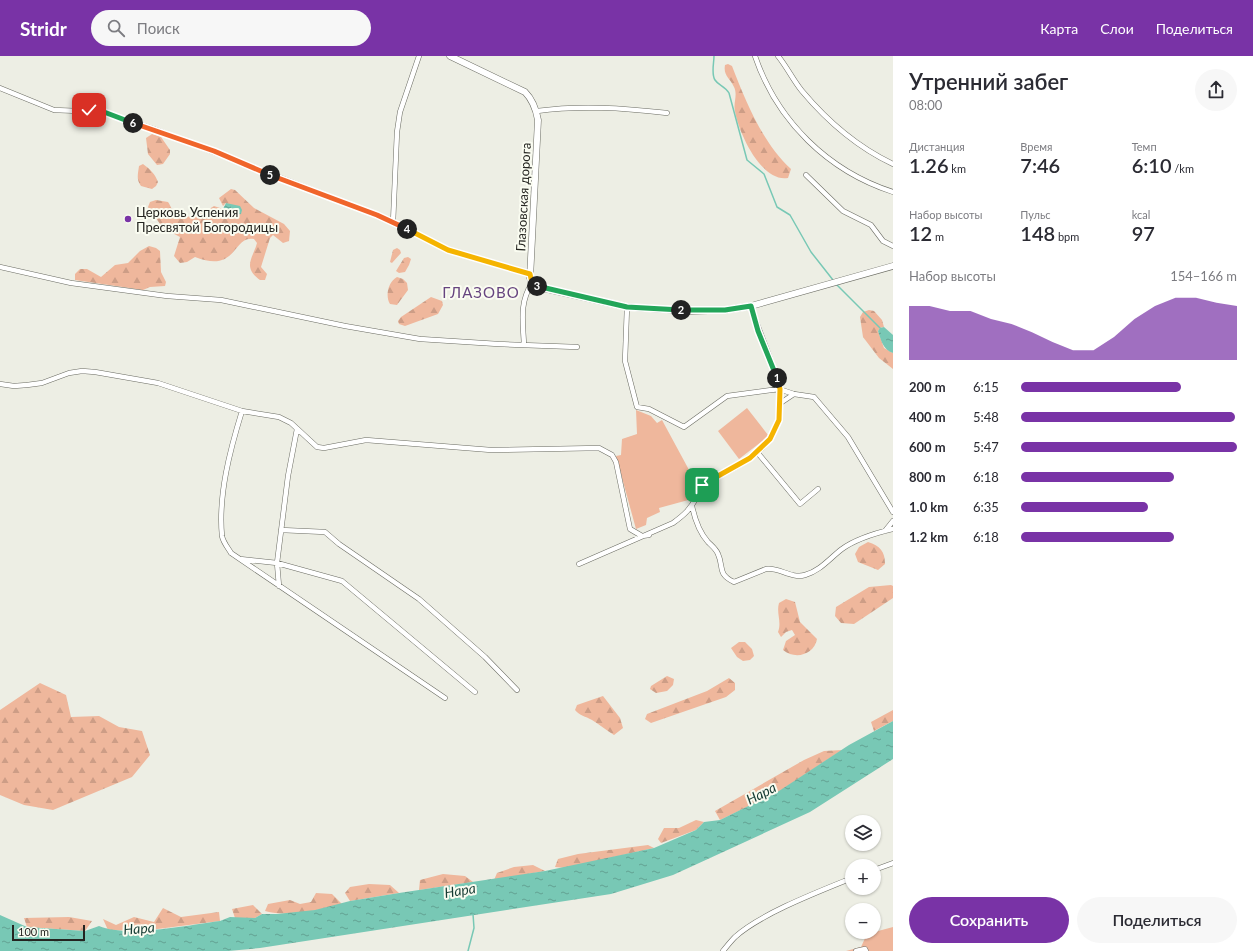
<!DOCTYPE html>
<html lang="ru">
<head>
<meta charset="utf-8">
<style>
  body { margin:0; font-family:Lato,sans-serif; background:#f7f7f7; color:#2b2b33; height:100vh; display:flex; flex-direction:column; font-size:15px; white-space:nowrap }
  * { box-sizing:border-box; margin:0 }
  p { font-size:13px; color:#7c7c81 }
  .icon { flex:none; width:22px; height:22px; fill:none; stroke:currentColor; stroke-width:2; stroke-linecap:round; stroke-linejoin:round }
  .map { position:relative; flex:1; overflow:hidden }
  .details { display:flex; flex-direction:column; background:#fff; width:360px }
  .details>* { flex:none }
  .fabs { position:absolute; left:845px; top:759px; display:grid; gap:8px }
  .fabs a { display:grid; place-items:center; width:36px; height:36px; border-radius:50%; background:#fff; box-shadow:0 1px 3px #0004; font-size:20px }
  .scale { position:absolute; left:12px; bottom:10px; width:73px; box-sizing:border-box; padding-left:4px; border:2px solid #242420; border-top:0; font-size:11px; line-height:14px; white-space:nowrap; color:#242420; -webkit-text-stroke:3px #fafcf1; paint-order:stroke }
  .pin { position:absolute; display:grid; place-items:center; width:34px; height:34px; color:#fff; margin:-17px; border-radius:8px; box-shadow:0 2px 6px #0006 }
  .km { position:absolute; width:20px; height:20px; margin:-10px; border-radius:50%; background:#222; color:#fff; font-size:11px; line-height:20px; text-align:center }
  .round { display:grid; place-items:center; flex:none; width:42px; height:42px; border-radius:21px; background:#f7f7f7 }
  .head { display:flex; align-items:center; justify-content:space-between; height:68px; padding:0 16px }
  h1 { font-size:22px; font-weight:600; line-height:30px }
  .stats { display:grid; grid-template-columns:repeat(3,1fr); gap:6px; height:68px; padding:4px 16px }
  .stats div { display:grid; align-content:center }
  .stats b { font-size:20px; font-weight:600 }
  .stats small { font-size:11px; font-weight:400 }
  .stats p { font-size:11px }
  .chart { height:112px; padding:8px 16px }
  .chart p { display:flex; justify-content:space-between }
  .chart svg { width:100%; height:72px; margin-top:4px; fill:#7933a6; opacity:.7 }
  .action { display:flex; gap:8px; margin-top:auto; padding:8px 16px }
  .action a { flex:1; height:46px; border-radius:24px; background:#7933a6; color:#fff; font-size:16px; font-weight:600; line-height:46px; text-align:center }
  .action a+a { background:#f7f7f7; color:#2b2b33 }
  ul { padding:0 16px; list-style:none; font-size:13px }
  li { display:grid; grid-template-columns:64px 48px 1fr; align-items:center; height:30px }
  li i { height:10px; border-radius:5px; background:#7933a6 }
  header { display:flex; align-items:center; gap:24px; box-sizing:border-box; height:56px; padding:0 20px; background:#7933a6; color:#fff }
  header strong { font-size:19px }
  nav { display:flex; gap:22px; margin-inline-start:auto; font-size:14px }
  .search { width:280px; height:36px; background:#f7f7f7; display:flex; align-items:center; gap:10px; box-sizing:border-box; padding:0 14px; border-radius:22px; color:#7c7c81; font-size:15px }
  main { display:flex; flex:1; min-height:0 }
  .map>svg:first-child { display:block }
</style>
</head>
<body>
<header>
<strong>Stridr</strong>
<div class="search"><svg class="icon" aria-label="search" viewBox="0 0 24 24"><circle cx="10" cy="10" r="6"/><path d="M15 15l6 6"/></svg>Поиск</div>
<nav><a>Карта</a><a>Слои</a><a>Поделиться</a></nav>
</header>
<main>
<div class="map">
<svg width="893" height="895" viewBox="0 0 893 895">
  <defs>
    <pattern id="forest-firs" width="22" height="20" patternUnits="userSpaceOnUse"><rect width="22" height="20" fill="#efb79c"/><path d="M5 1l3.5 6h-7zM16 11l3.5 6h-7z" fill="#cd9d86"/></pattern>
    <pattern id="water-ripples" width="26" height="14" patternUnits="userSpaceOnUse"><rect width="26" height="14" fill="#78c8b5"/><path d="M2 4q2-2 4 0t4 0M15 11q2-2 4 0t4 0" fill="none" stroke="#62a293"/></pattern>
  </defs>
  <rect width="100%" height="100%" fill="#edeee4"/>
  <path fill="url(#forest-firs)" d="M728,8l4,2c14,36 30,76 59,103l-3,9c-27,5 -50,-47 -53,-67 -2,-8 3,-16 -1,-24 -4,-9 -11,-11 -9,-22z
    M152,78l9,3 9,13v4l-7,10 -6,1 -9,-11 -2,-16z
    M143,108c7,5 12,10 15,18l-2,4 -4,3 -11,-3c-5,-7 -3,-12 -2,-20z
    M231,133l4,1 19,18 30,16 6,7 -1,10 -6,2 -10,-8 -3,3 -9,29 6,7 -2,6h-5c-18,-13 -7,-22 -3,-37l-3,-4c-22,-4 -16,35 -59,18l-8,5 -7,1 -6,-7 6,-19 -17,-9 -15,-21 2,-5 6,-2 12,2c3,4 4,9 7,11 11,9 29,0 39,-7l9,3 3,3v-9l-3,3 -4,-8z
    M149,190l7,2 4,3 1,21 5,10 -1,4 -15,1 -7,3 -68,-10v-6l5,-5h7l14,8 14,-12 13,-2 12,-12z
    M397,192l3,2 1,3 -9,10 -2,-1 3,-12z
    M408,201l3,2 -2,6 -4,7 -6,1 -3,-2 8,-13z
    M397,221l6,2 4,4 1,7 -11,15 -7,-1c-5,-8 -2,-22 7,-27z
    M431,241l11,4 1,4 -5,9 -33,12 -6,-2 -1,-3 3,-4z
    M869,254l5,1 8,9 2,7 -4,1 -2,3 6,17 9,5v16l-14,-11 -16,-21 -3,-20 3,-5z
    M868,486c12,4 17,9 17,22l-7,6 -20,-8 -3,-8 4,-7z
    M891,529l2,1v12l-39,26 -13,-1 -6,-7 1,-9 33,-20z
    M786,543l9,3 5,20 17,17c-3,16 -22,21 -34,11l3,-9 9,-6 -3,-5 -6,2 -5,5 -3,-5c4,-10 -2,-19 1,-29z
    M739,586h6l7,7 2,7 -4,4 -7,1 -6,-4 -6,-9z
    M667,620l7,3 -1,6 -6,6 -11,2 -6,-4 1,-3z
    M729,622l6,5v7l-9,7 -75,26 -6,-4 2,-5 60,-23z
    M40,627l26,12 5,22 28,-1 20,11 23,4 8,24 -18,22 -79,33 -29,-5 -24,-10v-85z
    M603,640l17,22 3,10 -9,7c-8,-5 -14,-10 -22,-15 -7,-4 -12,-4 -17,-10l2,-5z
    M893,654v11l-19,10 -3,-9z
    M842,694l-62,41 -60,29 -5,-9 89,-51 20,-9z
    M696,764l8,2 -8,8 -35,13 -3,-4 6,-11h15z
    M648,789l6,3 -89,20 -10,-1 3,-8 20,-5z
    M533,809l12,6 -51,9 3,-7 17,-6z
    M443,818l22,2 8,6 -54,8 1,-10z
    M369,828l21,1 9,8 -49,8 -5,-8 5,-6z
    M316,837l16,1 10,10c-24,6 -53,14 -77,7l3,-7 22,-4 10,4 11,-2z
    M253,849l9,9 -7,4h-20l-3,-9z
    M163,852l18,9 38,-5 1,9 -78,10 -34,-1 -5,-11 13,6 18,-8 20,5z
    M69,861l23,4 -7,10 -58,-4 -3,-9z"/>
  <path fill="#efb79c" d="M747,352l21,27 -3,4 -26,20 -21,-28z
    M636,354l15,6 6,7 5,-3 33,61v9l-3,9 -33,9 1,4 -13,6 -1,7 -10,4 -20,-73 5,-1 1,-16 15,-5z
    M893,871v24h-47l15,-4 6,-13z"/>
  <path fill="url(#water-ripples)" d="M226,147l14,3 2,4 -1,4c-8,2 -13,0 -18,-5z
    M884,271l9,8v18c-10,-3 -12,-13 -15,-22l2,-3z
    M893,665v38l-83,53 -137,63 -62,19 -351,54 -32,3h-228v-36l27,12 58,4 14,-5c28,12 89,-1 121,-5l10,-4 25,1 7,-4h15l38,-4 35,-9 49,-8 146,-22 109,-23 42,-18 8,-8 16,-2 59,-29 70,-46z"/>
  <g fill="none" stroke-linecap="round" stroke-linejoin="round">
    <path stroke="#78c8b5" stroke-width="1.5" d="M714,0c0,7 -3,18 1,24 3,5 10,6 14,13l18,67 17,14 13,33 13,8 21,37 22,28
      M837,229l43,43
      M468,895l6,-23 -1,-14"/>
    <defs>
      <path id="street" d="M755,0c22,65 73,115 138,136
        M778,0c9,11 15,24 24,35 26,31 55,56 91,73
        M0,32l54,22 49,2 51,17 223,86 71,35 82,24
        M537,55c43,-6 86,-3 130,2
        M806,119l37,36 28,14 12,16 10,5
        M393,167l4,-91 3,-20 19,-56
        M0,211l71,16 96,13 54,4 124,26 75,13 78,5 79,3
        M627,251l-2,54 12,46 12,2 35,18 43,-31 52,-7 15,5 20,3 34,40 45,75
        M524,289c-1,-23 -5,-42 8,-62
        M0,328l14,2 13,-1 15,-2 27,-10 13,-2 13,1 63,11 84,28 37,6 12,6 26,24 7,1 42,-8 125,10 108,-2 13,7 4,7 14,67 12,7 7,-1
        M779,348l15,-10
        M242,355c-12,39 -24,84 -20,125 1,6 6,12 9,17l214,145
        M757,396l43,52 18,-15
        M692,450c3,14 7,26 16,36 4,4 8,7 10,12 6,13 -1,20 16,28l32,-13c13,-2 25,10 39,6 15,-4 25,-17 37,-26 14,-10 34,-16 51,-20
        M281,474l44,2 14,12 80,55 66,58 32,33
        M885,475l8,-10
        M240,503l37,4 65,18 133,111
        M579,508l94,-41c11,-8 18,-14 24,-27 1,-3 2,-9 5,-11 2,-3 9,-5 13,-7 12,-6 24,-12 35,-20 59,-41 16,-100 1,-152
        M279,530l-2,-23 11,-87 9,-47
        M874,814l19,-7
        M723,895c4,-5 8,-10 12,-14 25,-23 85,-46 117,-59
        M856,895l9,-2 1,2"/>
      <path id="secondary" d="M450,0l75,36c8,8 11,17 13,28l-8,158 2,5 6,4 89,20 64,4 34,-1 26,-4 142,-40"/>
    </defs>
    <use href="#street" stroke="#6a6b62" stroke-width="5.5"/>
    <use href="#secondary" stroke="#6a6b62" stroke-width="7"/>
    <use href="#street" stroke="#fff" stroke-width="4.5"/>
    <use href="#secondary" stroke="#fff" stroke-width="6"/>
  </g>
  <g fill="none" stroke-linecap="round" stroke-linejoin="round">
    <defs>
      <path id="split-1" d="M702,429l48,-27 20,-19 9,-19 1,-31 -3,-11"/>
      <path id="split-2" d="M681,254h44l26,-4 7,25 19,47"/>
      <path id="split-3" d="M537,230l90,21 54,3"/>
      <path id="split-4" d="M407,173l41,21 82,24 2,9 5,3"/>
      <path id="split-5" d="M270,119l107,40 30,14"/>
      <path id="split-6" d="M133,67l81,28 56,24"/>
      <path id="split-7" d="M89,54l15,2 29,11"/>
    </defs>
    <use href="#split-1" stroke="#fff" stroke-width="8"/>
    <use href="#split-2" stroke="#fff" stroke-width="8"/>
    <use href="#split-3" stroke="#fff" stroke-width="8"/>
    <use href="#split-4" stroke="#fff" stroke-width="8"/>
    <use href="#split-5" stroke="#fff" stroke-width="8"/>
    <use href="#split-6" stroke="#fff" stroke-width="8"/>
    <use href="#split-7" stroke="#fff" stroke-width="8"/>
    <use href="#split-1" stroke="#f5b400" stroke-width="5"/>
    <use href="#split-2" stroke="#22a559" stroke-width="5"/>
    <use href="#split-3" stroke="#22a559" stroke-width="5"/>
    <use href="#split-4" stroke="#f5b400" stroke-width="5"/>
    <use href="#split-5" stroke="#f0652b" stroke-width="5"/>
    <use href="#split-6" stroke="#f0652b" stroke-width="5"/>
    <use href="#split-7" stroke="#22a559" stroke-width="5"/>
  </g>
  <circle fill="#7933a6" stroke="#fafcf1" stroke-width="1.5" cx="128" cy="163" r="4"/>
  <g text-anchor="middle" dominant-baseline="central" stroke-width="4" stroke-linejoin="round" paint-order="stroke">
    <g font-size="13" fill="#242420" stroke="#fafcf1">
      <text transform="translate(523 141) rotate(-87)">Глазовская дорога</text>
    </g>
    <g font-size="13" fill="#242420" stroke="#fafcf1" text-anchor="start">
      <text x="136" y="156">Церковь Успения<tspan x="136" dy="15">Пресвятой Богородицы</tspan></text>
    </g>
    <g font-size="14" font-style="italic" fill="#153b33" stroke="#fafcf1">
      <text transform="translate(761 737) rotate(-27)">Нара</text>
      <text transform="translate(460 834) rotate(-9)">Нара</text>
      <text transform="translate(139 872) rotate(-5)">Нара</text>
    </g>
    <g font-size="15" letter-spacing="1" fill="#66447f" stroke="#fafcf1">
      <text x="481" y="236">ГЛАЗОВО</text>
    </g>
  </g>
</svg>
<div class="fabs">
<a><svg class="icon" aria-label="layers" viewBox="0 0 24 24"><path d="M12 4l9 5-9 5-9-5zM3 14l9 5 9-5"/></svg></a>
<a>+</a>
<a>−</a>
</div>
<div class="scale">100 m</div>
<div class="pin" style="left:702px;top:429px;background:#1e9e55"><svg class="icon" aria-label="arrive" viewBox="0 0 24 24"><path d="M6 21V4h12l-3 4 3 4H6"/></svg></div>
<div class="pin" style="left:89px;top:54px;background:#d93025"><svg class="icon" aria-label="check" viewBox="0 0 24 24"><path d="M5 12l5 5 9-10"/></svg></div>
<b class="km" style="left:777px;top:322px">1</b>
<b class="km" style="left:681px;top:254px">2</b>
<b class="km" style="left:537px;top:230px">3</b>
<b class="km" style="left:407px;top:173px">4</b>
<b class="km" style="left:270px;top:119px">5</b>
<b class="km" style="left:133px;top:67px">6</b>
</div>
<section class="details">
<div class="head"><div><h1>Утренний забег</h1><p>08:00</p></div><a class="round"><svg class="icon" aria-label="share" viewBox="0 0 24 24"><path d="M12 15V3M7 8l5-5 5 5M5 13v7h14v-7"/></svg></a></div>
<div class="stats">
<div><p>Дистанция</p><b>1.26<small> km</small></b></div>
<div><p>Время</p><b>7:46</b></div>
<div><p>Темп</p><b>6:10<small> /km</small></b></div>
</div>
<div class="stats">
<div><p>Набор высоты</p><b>12<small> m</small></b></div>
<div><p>Пульс</p><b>148<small> bpm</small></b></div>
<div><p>kcal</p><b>97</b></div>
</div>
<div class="chart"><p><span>Набор высоты</span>154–166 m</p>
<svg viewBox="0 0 160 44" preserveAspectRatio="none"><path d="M0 44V11L10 11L20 14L30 14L40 19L50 22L60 27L70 33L80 38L90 38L100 30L110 19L120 11L130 6L140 6L150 9L160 11V44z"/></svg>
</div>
<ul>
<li><b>200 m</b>6:15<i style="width:74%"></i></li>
<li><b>400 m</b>5:48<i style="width:99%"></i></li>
<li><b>600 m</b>5:47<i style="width:100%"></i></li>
<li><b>800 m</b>6:18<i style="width:71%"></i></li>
<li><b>1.0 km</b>6:35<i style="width:59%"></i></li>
<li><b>1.2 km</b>6:18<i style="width:71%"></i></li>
</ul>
<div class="action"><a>Сохранить</a><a>Поделиться</a></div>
</section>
</main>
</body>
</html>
